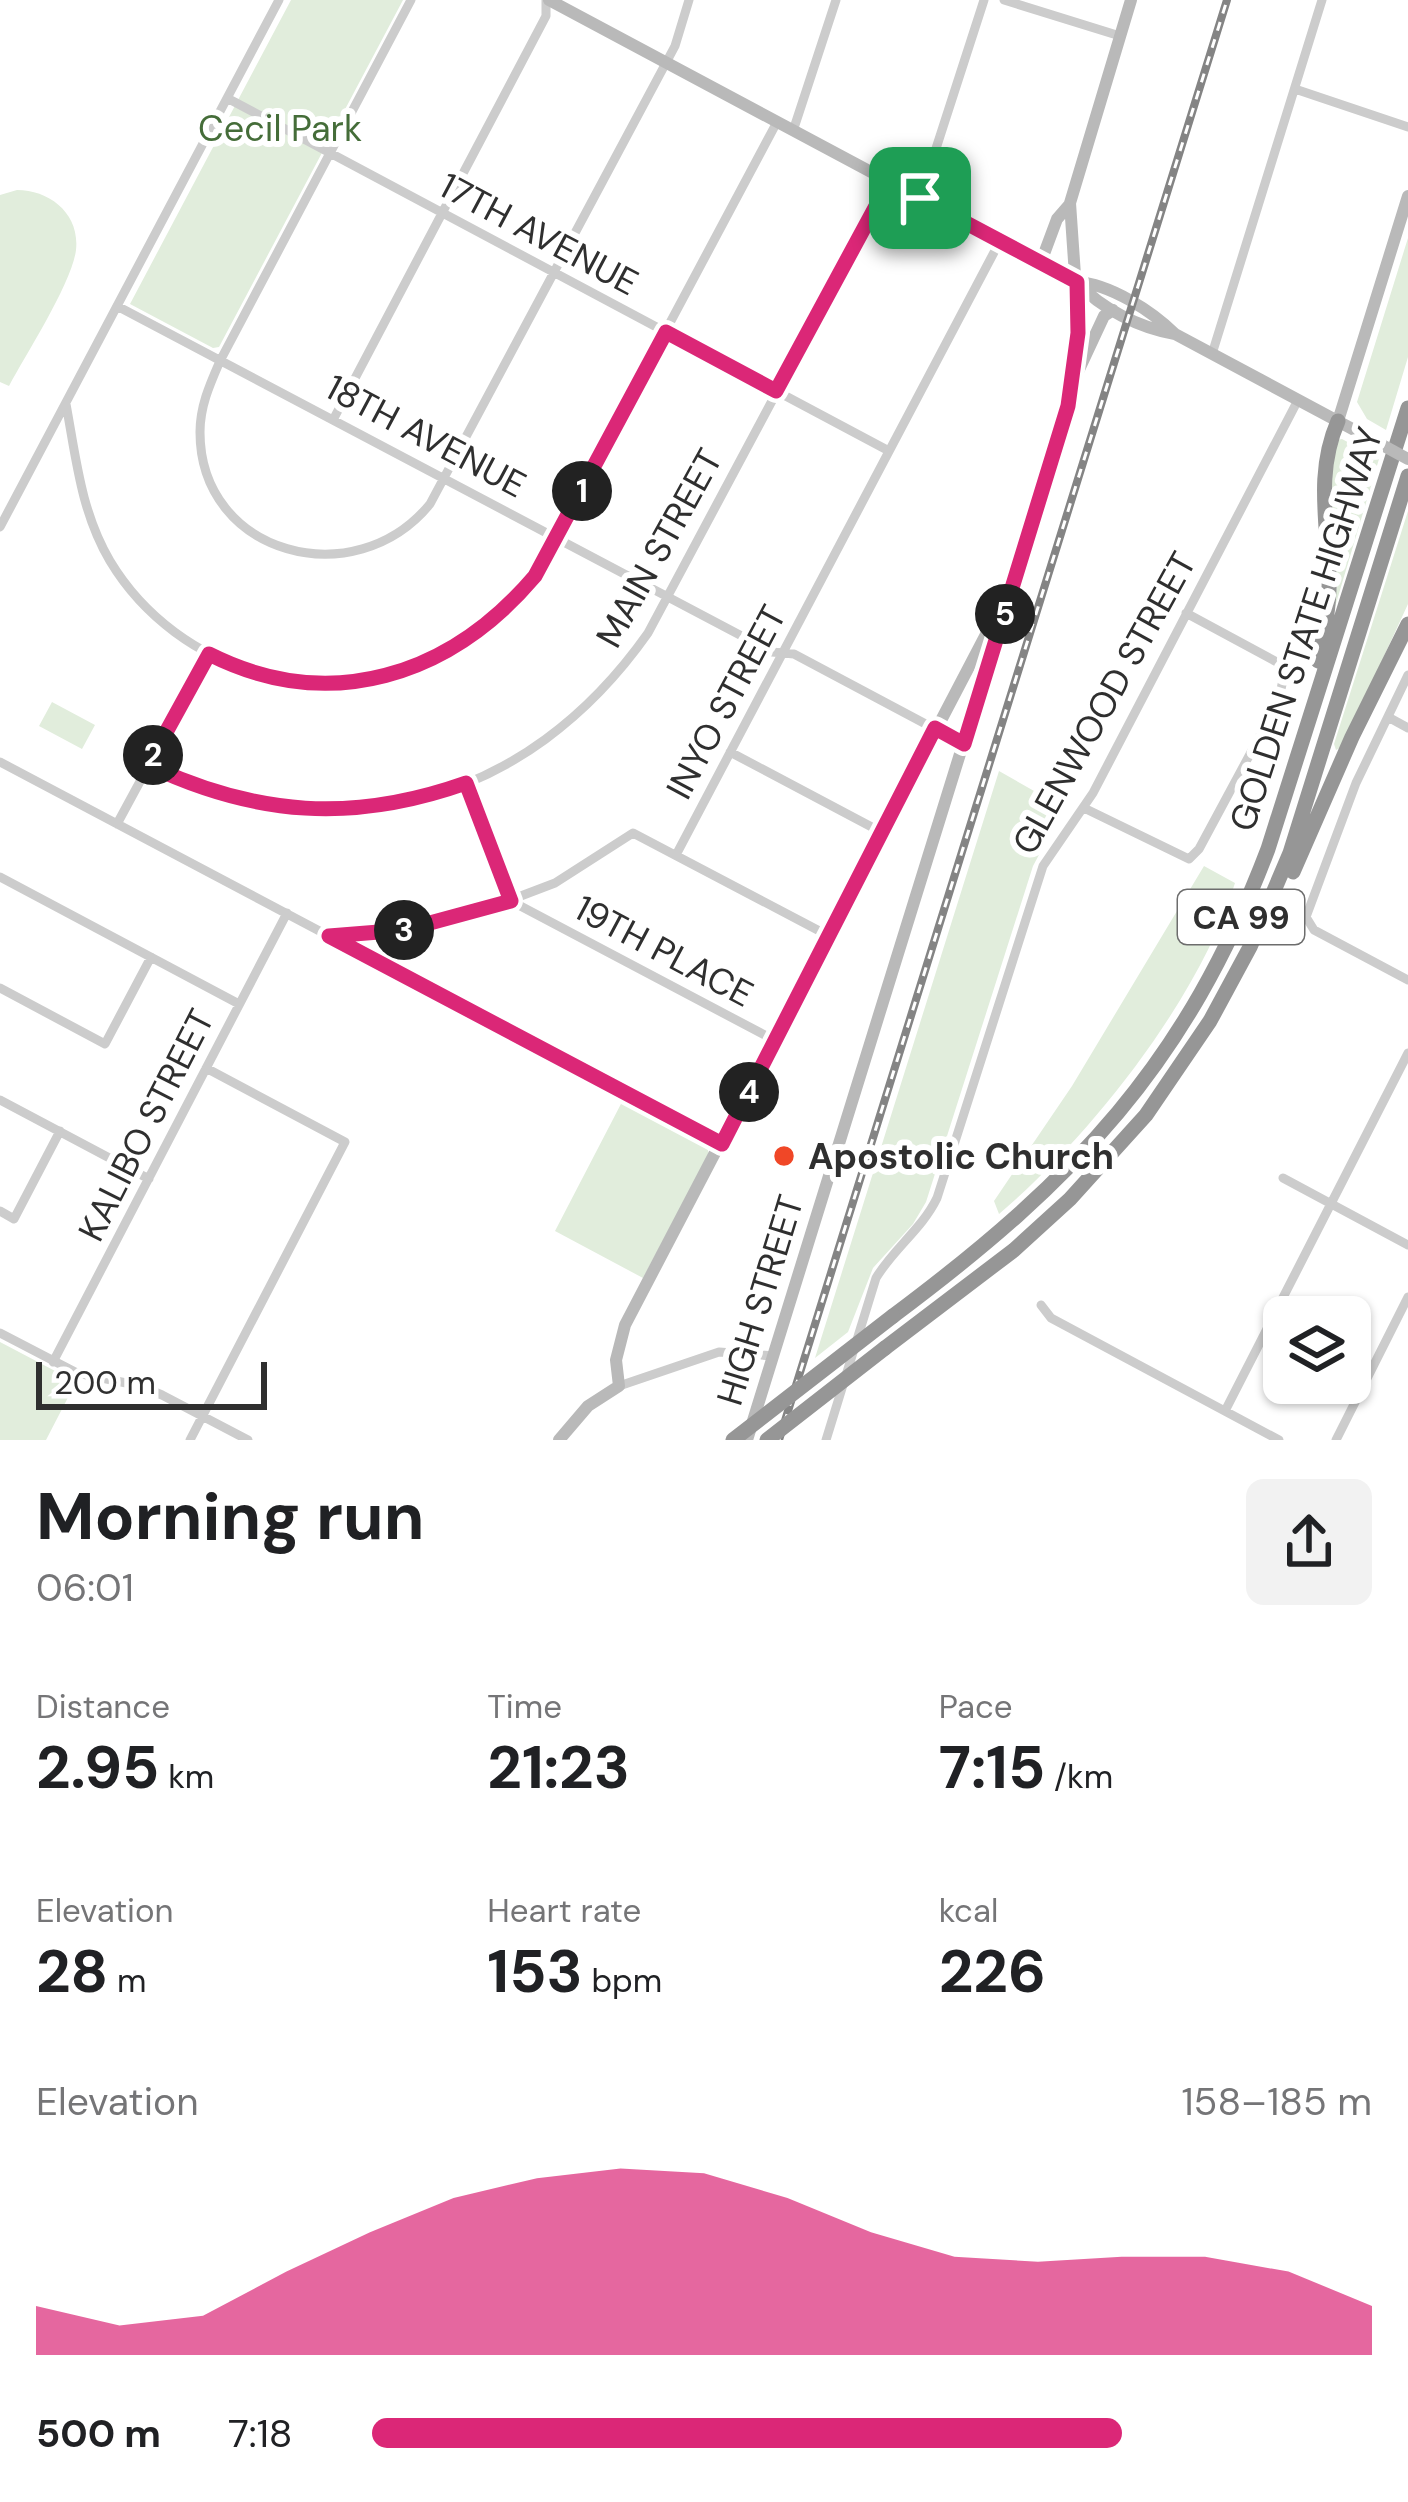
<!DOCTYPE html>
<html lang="en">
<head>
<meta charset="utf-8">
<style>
  body { margin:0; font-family:"DM Sans",sans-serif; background:#f2f2f2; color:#202124; height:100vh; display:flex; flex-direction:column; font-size:45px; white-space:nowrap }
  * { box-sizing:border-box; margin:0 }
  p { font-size:39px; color:#757577 }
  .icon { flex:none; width:66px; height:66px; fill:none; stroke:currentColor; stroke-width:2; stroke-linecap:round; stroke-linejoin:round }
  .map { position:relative; height:1440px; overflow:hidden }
  .sheet { display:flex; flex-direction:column; background:#fff; flex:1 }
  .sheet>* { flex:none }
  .controls { position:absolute; left:1263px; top:1296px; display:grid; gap:24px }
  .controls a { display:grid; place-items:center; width:108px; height:108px; border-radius:18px; background:#fff; box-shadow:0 3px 9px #0004; font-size:60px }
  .scale { position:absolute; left:36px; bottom:30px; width:231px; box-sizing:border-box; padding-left:12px; border:6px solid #2f2f2f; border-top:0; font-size:33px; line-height:42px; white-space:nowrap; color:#2f2f2f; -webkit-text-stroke:9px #fff; paint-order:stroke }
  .pin { position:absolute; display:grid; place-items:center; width:102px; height:102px; color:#fff; margin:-51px; border-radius:24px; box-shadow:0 6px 18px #0006 }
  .km { position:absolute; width:60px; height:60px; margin:-30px; border-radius:50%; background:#222; color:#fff; font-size:33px; line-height:60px; text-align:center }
  .round { display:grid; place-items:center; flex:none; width:126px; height:126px; border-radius:18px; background:#f2f2f2 }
  .summary { display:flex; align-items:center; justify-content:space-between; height:204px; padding:0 36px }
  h1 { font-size:66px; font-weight:700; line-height:90px }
  .stats { display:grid; grid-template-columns:repeat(3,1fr); gap:18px; height:204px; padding:12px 36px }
  .stats div { display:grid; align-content:center }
  .stats b { font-size:60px; font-weight:700 }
  .stats small { font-size:33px; font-weight:400 }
  .stats p { font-size:33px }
  .chart { height:336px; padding:24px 36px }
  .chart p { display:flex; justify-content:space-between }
  .chart svg { width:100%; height:216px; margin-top:12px; fill:#db2777; opacity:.7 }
  ul { padding:0 36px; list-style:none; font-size:39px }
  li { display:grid; grid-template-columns:192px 144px 1fr; align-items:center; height:90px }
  li i { height:30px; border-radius:15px; background:#db2777 }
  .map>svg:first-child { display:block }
</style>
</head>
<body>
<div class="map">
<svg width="1408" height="1440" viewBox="0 0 1408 1440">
  <rect width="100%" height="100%" fill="#fff"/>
  <path fill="#e1eddc" d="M291,0h112l-184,347 -6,1 -83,-44z
    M17,190c33,0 63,24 59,60 -4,33 -50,104 -67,136l-9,-4v-187z
    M1408,238v119l-22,73 -19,-11 -10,-17z
    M1342,439l37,20 -47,158 -6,-129 11,-48z
    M1408,511v93l-66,143 -6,3 -2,-6z
    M52,702l43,23 -13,24 -43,-23z
    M999,771l65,37 -31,58 -107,336 -13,22 -40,44 -25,64 -33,26z
    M1204,866l31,17c-35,115 -145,254 -236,331l-5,-13 78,-115z
    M623,1100l84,47 2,7 -66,124 -88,-47z
    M0,1342l76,40 -30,58h-46z"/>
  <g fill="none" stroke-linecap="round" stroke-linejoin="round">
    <path stroke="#ccc" stroke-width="9" d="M411,0l-191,361c-10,23 -20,45 -20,71 0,123 155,164 230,72l245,-458 14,-46
      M1004,0l116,36
      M1295,89l113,38
      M227,98l662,353
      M793,131l43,-131
      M920,198l64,-198
      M117,306l655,346 22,2 141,75
      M1212,354l110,-354
      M66,404c10,54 15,108 44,157 68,113 219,156 335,92 36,-19 64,-46 90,-77l242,-454
      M333,420l213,-404v-16
      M0,527l279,-527
      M1408,675l-52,108 -50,134 8,13 94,50
      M1388,717l20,11
      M730,752l153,81
      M0,762l722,382
      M148,765c191,90 378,41 500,-132l241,-451
      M467,783l44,118 265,140
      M1084,808l105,51 10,-10 79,-147 8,-35 -100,-54
      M117,824l92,-170
      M676,855l324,-614
      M0,877l239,127
      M335,935l69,-5 72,-17 79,-30 78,-50 196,103
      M0,988l105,56 46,-87
      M0,1100l149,79
      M1283,1178l125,67
      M0,1211l14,8 46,-88
      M1041,1305l10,13 228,122
      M0,1333l77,40 64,13 21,9 86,45
      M53,1362l234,-449
      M619,1386l100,-34 55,4
      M1225,1411l183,-358
      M190,1440l155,-298 -139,-74
      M826,1440l50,-162c18,-30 46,-49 61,-80l106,-332 50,-73 205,-393
      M1336,1440l72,-143"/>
    <path stroke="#b9b9b9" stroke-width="12" d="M549,0l528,282c24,27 63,46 98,52
      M1041,262l16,-43 13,-15
      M1077,282c33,2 75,29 98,52l198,106
      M1076,376l28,-60 9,-6
      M1338,421l70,-225
      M935,729l29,15
      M559,1440l29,-34 31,-20 -3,-26 9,-35 380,-727
      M747,1440l321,-1034 11,-73 -9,-130 61,-203"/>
    <path stroke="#969696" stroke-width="15" d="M1318,661c6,-28 12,-55 11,-83 -1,-55 -14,-104 9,-157
      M1293,872l59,-135 56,-113
      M893,1316c182,-136 293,-251 375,-467l140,-441
      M885,1348l129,-98 56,-51 76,-84 64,-94 40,-74 40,-94 118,-377"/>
    <defs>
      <path id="rail" d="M779,1440l448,-1440"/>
    </defs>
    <use href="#rail" stroke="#848484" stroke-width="8"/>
    <use href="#rail" stroke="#fff" stroke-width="3" stroke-dasharray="9" stroke-linecap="butt"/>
    <path stroke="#b9b9b9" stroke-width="12" d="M1373,440l35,19"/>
    <path stroke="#969696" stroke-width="15" d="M733,1440l160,-124
      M767,1440l118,-92"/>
  </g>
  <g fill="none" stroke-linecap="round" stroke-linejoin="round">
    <defs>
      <path id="route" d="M889,182l188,100 1,51 -10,73 -104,338 -29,-16 -213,416 -393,-208 75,-6 107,-29 -45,-118c-113,40 -210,33 -318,-18l61,-111c121,61 241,22 326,-78l131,-244 110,59z"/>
    </defs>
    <use href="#route" stroke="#fff" stroke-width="24"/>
    <use href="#route" stroke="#db2777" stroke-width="15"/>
  </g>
  <circle fill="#f04727" stroke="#fff" stroke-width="4.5" cx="784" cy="1156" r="12"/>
  <g text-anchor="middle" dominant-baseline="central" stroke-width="12" stroke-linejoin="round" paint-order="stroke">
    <rect fill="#fff" stroke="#6d6d6d" stroke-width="3" x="1178" y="890" width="126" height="54" rx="9"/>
    <g font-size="33" font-weight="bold" fill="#2f2f2f">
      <text x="1241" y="917">CA 99</text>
    </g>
    <g font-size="36" fill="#456d39" stroke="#fff">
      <text x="280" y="128">Cecil Park</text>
    </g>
    <g font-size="36" fill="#2f2f2f" stroke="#fff">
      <text transform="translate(539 234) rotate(28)">17TH AVENUE</text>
      <text transform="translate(426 436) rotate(28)">18TH AVENUE</text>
      <text transform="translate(659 548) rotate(-61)">MAIN STREET</text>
      <text transform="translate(1306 629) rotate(-72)">GOLDEN STATE HIGHWAY</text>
      <text transform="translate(726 702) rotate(-62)">INYO STREET</text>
      <text transform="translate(1104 703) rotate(-61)">GLENWOOD STREET</text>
      <text transform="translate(664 951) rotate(28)">19TH PLACE</text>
      <text transform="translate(146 1125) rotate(-63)">KALIBO STREET</text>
      <text transform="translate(760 1300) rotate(-73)">HIGH STREET</text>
    </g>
    <g font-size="36" font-weight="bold" fill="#2f2f2f" stroke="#fff" text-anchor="start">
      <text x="808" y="1156">Apostolic Church</text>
    </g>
  </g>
</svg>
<div class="controls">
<a><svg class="icon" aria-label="layers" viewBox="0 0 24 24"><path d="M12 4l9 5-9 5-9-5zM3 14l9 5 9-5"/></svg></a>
</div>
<div class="scale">200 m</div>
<div class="pin" style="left:920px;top:198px;background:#1e9e55"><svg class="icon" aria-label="arrive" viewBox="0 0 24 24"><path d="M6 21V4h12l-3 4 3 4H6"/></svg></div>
<b class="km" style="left:582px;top:491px">1</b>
<b class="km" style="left:153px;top:755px">2</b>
<b class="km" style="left:404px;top:930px">3</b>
<b class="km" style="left:749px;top:1092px">4</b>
<b class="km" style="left:1005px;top:614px">5</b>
</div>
<section class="sheet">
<div class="summary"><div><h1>Morning run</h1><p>06:01</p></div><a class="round"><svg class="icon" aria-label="share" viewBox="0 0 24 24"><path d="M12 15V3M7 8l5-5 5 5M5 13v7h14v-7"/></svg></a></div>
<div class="stats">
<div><p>Distance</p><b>2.95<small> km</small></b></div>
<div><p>Time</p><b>21:23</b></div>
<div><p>Pace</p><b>7:15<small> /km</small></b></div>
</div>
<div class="stats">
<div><p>Elevation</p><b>28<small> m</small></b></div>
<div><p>Heart rate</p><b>153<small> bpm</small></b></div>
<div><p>kcal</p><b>226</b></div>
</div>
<div class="chart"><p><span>Elevation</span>158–185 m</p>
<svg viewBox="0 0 160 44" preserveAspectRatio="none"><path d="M0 44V34L10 38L20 36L30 27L40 19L50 12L60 8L70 6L80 7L90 12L100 19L110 24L120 25L130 24L140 24L150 27L160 34V44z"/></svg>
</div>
<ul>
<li><b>500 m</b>7:18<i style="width:75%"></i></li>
</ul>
</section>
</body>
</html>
